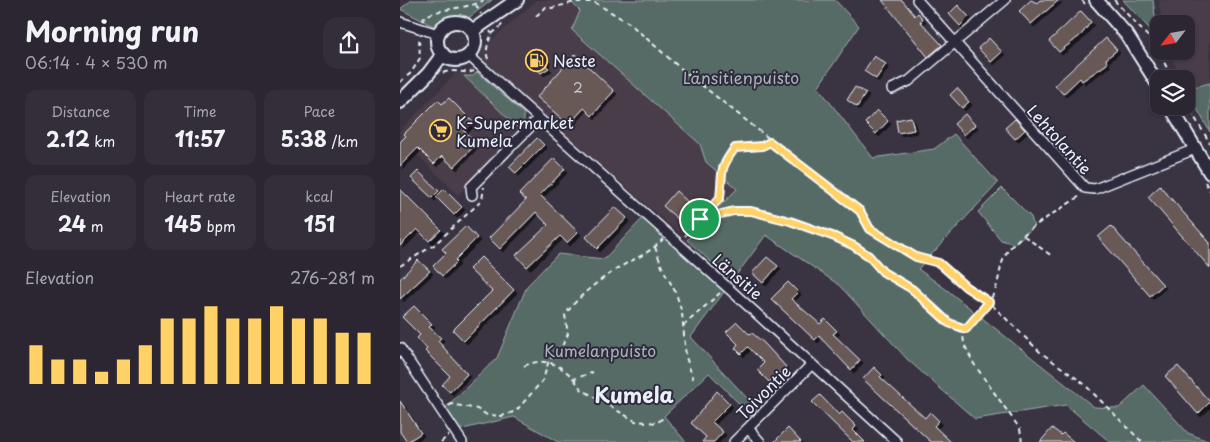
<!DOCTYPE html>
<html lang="en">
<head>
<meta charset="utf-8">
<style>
  body { margin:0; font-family:"Playpen Sans",sans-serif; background:#342e3a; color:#f1f3f6; height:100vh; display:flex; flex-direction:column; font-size:19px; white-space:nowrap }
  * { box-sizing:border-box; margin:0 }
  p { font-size:16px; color:#a6a5ac }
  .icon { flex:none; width:28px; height:28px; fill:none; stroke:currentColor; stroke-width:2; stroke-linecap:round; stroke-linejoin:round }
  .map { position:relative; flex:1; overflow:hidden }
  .sheet { display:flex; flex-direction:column; background:#2c2632; width:400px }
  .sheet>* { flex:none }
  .needle { width:32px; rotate:239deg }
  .fabs { position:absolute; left:750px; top:15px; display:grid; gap:10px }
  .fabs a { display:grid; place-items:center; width:45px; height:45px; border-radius:10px; background:#2c2632; box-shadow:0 1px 4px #0004,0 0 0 1px #48434d; font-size:25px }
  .pin { position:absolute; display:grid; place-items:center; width:42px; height:42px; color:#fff; margin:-21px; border:2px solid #fff; border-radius:50%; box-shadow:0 1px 5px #0007 }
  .round { display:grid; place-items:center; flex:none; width:52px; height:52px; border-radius:15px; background:#342e3a }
  .overview { display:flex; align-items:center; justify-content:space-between; height:85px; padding:0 25px }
  h1 { font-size:28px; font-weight:700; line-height:38px }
  .figures { display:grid; grid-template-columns:repeat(3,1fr); gap:8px; height:85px; padding:5px 25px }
  .figures div { display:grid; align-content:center; border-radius:12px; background:#342e3a; text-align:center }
  .figures b { font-size:21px; font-weight:700 }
  .figures small { font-size:14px; font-weight:400 }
  .figures p { font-size:14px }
  .chart { height:140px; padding:10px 25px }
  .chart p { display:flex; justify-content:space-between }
  .chart svg { width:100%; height:90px; margin-top:5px; stroke:#ffd166; stroke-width:6 }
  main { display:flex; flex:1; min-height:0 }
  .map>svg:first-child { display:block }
</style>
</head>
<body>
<main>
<section class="sheet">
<div class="overview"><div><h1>Morning run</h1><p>06:14 · 4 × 530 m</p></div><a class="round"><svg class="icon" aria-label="share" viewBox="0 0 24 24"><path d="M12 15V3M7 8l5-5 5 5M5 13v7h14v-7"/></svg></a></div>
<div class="figures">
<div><p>Distance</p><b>2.12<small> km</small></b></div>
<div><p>Time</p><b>11:57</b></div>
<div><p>Pace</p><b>5:38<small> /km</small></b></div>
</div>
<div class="figures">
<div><p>Elevation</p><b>24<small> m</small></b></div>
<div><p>Heart rate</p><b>145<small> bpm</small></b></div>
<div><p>kcal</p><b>151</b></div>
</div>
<div class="chart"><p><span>Elevation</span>276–281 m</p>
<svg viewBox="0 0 160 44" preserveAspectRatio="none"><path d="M5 44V25M15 44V32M25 44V32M35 44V38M45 44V32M55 44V25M65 44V12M75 44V12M85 44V6M95 44V12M105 44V12M115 44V6M125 44V12M135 44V12M145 44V19M155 44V19"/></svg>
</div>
</section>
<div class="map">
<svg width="810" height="442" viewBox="0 0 810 442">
  <defs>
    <filter id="shadow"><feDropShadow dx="3" dy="3" stdDeviation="0" flood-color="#0009"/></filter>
  </defs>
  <rect width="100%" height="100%" fill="#3a3342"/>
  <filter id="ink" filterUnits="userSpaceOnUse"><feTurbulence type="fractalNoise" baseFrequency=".02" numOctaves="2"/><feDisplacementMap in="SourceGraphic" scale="10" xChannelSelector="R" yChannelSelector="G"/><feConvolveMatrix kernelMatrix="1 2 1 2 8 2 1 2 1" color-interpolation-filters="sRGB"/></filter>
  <g filter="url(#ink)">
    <path fill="#483e48" d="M137,0h32l131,144 6,18 31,27 -50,51 -202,-176 -6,-13z
      M759,0h51v83l-24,6v-10h-5l-12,-28h17v-27h-24z
      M56,73l8,1 57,56 -63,65 -58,-57v-7z"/>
    <path fill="#566b66" stroke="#9faeaf" d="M12,0h80l-39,30 -10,1 -43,-22z
      M169,0h266l24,26 -41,61 55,71 61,-9 20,-15 44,49 -80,86 29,21 147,117 25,1 25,-23 44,48 22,9h-100l-44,-37 -91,14 -67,-59 -69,-75 -73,-50 -34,46 -45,-41 50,-51 -31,-27 -6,-18 -128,-114 8,-19z
      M723,0h30l5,38z
      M77,72l47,42v12l-6,7 1,-4 -55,-53h9z
      M810,83v49l-24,-43z
      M602,188l29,29 3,10 -20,17 -13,-4 -23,-28z
      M243,218l81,74 -33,45 66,72 -6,7 -42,-43 -45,43 22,26h-128l-44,-25 -60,14 -12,-20 55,-53 30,-72 31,-32 46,5z"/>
    <path fill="#685956" stroke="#e8f1f8" filter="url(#shadow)" d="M482,0h20l13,16 3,-3 5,6 -3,2 22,24 -14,12z
      M631,0l6,3 3,-3h19l-28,24 -12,-13z
      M558,5l11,12 -9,9 -11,-12z
      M681,11l10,11 -10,13 -22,17 -10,-11z
      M589,38l13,14 -11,10 -13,-14z
      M706,38l11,12 -11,9 1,5 -25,17 -2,-3 -17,16 -8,-9z
      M135,48l12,12 -1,6 3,2 -8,5 -12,-12 2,-9z
      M175,54l39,37 -22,25 -8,-8 -15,17 -32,-28z
      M474,56l12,8 -10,15 -12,-8z
      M455,87l11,6 -9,14 -10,-7z
      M557,88l12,14 -7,6 -12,-13z
      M49,98l24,24 -9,9 13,12 -23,24 -12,-11 -8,8 -16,-16 -18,18v-24l6,-6 -2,-2 34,-34 4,4z
      M477,110l11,11 -12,13 -11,-11z
      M565,114l10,11 -11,10 -10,-11z
      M511,117l3,13 -16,3 -2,-13z
      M615,119l10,11 -10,9 -10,-11z
      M137,138l7,7 -28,28 -7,-6z
      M154,158l11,11 -25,26 38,37 -11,11 -7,-7 -33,31 -11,-12 32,-30 -12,-13 -36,37 -11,-11 37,-38 -7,-6z
      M18,171l21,20 -7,7 -21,-20z
      M760,186l50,57v25l-62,-71z
      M0,189l41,41 -12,11 -12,-12 -17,17z
      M44,189l18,18 -8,8 -18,-18z
      M276,191l25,23 -12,15 -26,-23z
      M215,207l12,11 -30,31 -11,-12z
      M66,226l11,12 -22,22 2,2 -15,14 -9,-10 13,-13 -4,-4z
      M711,226l52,59 -13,11 -52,-59z
      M81,257l33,33 -50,51 -11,-11 39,-39 -23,-22z
      M367,257l11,9 -15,17 -11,-10z
      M18,260l12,11 -30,28v-20z
      M388,282l10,10 -7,7 29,25 5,-5 12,12 -4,3 27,26 -9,10 -32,-34 -4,4 -44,-41z
      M14,306l18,18 -3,3 12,11 -3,3 29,33 -17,18 -8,-7 8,-9 -25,-25 2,-2 -10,-11 3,-3 -18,-18z
      M337,322l12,12 3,-1 12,10 22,24 -17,15 -12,-12 7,-7 -16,-16 -7,7 -6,-6 3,-4 -12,-12z
      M778,366l32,36 -12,12 -33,-38z
      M474,367l8,8 -2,2 45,41 5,-6 9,9 -5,5 17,16h-20l-68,-63z
      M317,391l13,13 -18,18 11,10 -9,10h-12l4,-5 -15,-14z
      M420,395l19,20 3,-3 14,14 -3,4 12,12h-12l-41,-40z
      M0,401l21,32 -14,9 -7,-10z
      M388,428l13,14h-27z
      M652,428l9,7 2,-2 11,9h-34z"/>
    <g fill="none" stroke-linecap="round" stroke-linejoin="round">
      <defs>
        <path id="street" d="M517,0l168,188 10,1 100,-40
          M0,22l38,12
          M68,55l288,258 141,129
          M492,89l17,-8 96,-81
          M72,195l-1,-8 67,-68
          M0,348l62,94
          M348,428l12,14
          M334,442l78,-78"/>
        <path id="secondary" d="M696,0l31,35 32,51
          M37 41a19 19 0 1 1 38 0a19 19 0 1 1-38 0Z
          M72,31l45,-31
          M0,102l28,-28 15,-20
          M770,106l40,67"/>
      </defs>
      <use href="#street" stroke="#e8f1f8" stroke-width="12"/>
      <use href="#secondary" stroke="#e8f1f8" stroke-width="16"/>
      <path stroke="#e8f1f8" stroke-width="2" stroke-dasharray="5 4" stroke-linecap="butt" d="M682,0l3,4
        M714,0l39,42 20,37
        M76,5l5,9
        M136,16l10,-9 6,1 23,-6h19l35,21 50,44 181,144 10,18 46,28 23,6 27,24 23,15 51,50 43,31 59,59
        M23,21l1,-4c21,-11 43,-7 60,-17
        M92,34l13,-12
        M88,59c-3,-7 0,-18 4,-25l-2,-3
        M43,73c12,-5 22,2 31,-2
        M0,82l11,-9 9,-15 -1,-20
        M752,94l7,11
        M786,103l24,40
        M805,182l5,9
        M301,219l33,-8h17l39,10 45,16 19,9 15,10 14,16 29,17 37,34 17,6
        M285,236l34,-38c4,-25 -1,-28 16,-50l27,-2 8,-4
        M624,236l28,20
        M255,247l7,20 14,26 6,20 4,44 7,22
        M0,266l34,-21 44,-41 4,-4 2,-13
        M283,326l37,-33
        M124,366c20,-9 35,-3 50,13l19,-7
        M174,379l7,10 54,32 22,2 7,-6
        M49,406l2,-2 26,5 10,6 15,1 14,-5 27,-31 6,-20 12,-12 7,-14 -3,-19c13,-18 30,-32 49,-44 17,-12 33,-15 49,-32
        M41,442l8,-7
        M622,442l-2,-13 -46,-65 -10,-20 -1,-10c9,-14 22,-25 30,-39 8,-15 5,-33 17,-47 19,-22 47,-36 70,-52"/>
      <use href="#street" stroke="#2f2a3d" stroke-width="9"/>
      <use href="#secondary" stroke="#2f2a3d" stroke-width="12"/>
    </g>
  </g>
  <g fill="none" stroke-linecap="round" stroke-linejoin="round" filter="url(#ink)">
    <defs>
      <path id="route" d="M370,142l90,69 10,18 46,28 23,6 27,24 23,15 -23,27 -17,-6 -37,-34 -29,-17 -14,-16 -15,-10 -19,-9 -45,-16 -39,-10h-17l-34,8 20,-21c3,-25 -2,-28 15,-50l27,-2z"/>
    </defs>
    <use href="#route" stroke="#fff" stroke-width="10"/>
    <use href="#route" stroke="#ffd166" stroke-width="6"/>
  </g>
  <defs>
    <symbol id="fuel-ring" viewBox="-11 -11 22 22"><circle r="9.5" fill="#2f2a3d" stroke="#ffd166" stroke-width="1.5"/><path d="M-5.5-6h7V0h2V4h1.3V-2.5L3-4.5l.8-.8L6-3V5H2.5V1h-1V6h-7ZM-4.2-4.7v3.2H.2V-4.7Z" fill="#ffd166"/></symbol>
    <symbol id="supermarket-ring" viewBox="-11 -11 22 22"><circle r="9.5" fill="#2f2a3d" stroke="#ffd166" stroke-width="1.5"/><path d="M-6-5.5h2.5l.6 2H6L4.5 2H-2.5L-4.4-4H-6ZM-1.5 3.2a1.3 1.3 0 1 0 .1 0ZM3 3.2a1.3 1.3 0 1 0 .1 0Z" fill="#ffd166"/></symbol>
  </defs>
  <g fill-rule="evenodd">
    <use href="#fuel-ring" x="124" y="48" width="25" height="25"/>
    <use href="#supermarket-ring" x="28" y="118" width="25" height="25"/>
  </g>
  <g text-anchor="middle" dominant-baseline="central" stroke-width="4" stroke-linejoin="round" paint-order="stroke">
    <g font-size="14" fill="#c8cbd0">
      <text x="178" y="87">2</text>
    </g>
    <g font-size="16" fill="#e8f1f8" stroke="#2f2a3d" text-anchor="start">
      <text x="153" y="60">Neste</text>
      <text x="56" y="122">K-Supermarket<tspan x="56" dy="18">Kumela</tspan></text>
    </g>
    <g font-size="16" fill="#a6b5b6" stroke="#2f2a3d">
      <text x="341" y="77">Länsitienpuisto</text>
      <text x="200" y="350">Kumelanpuisto</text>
    </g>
    <g font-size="16" fill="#e8f1f8" stroke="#2f2a3d">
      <text transform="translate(660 139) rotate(48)">Lehtolantie</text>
      <text transform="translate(338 276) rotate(41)">Länsitie</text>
      <text transform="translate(363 392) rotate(-45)">Toivontie</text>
    </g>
    <g font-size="21" font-weight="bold" fill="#e8f1f8" stroke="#2f2a3d">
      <text x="234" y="394">Kumela</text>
    </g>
  </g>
</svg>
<div class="fabs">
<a><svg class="needle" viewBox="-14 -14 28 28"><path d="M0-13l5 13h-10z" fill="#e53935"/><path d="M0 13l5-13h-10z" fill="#a6a5ac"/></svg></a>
<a><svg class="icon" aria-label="layers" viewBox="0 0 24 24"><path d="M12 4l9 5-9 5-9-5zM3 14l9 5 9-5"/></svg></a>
</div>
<div class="pin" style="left:300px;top:219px;background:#1e9e55"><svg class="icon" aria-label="arrive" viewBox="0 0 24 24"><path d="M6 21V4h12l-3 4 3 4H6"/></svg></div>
</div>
</main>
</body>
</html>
